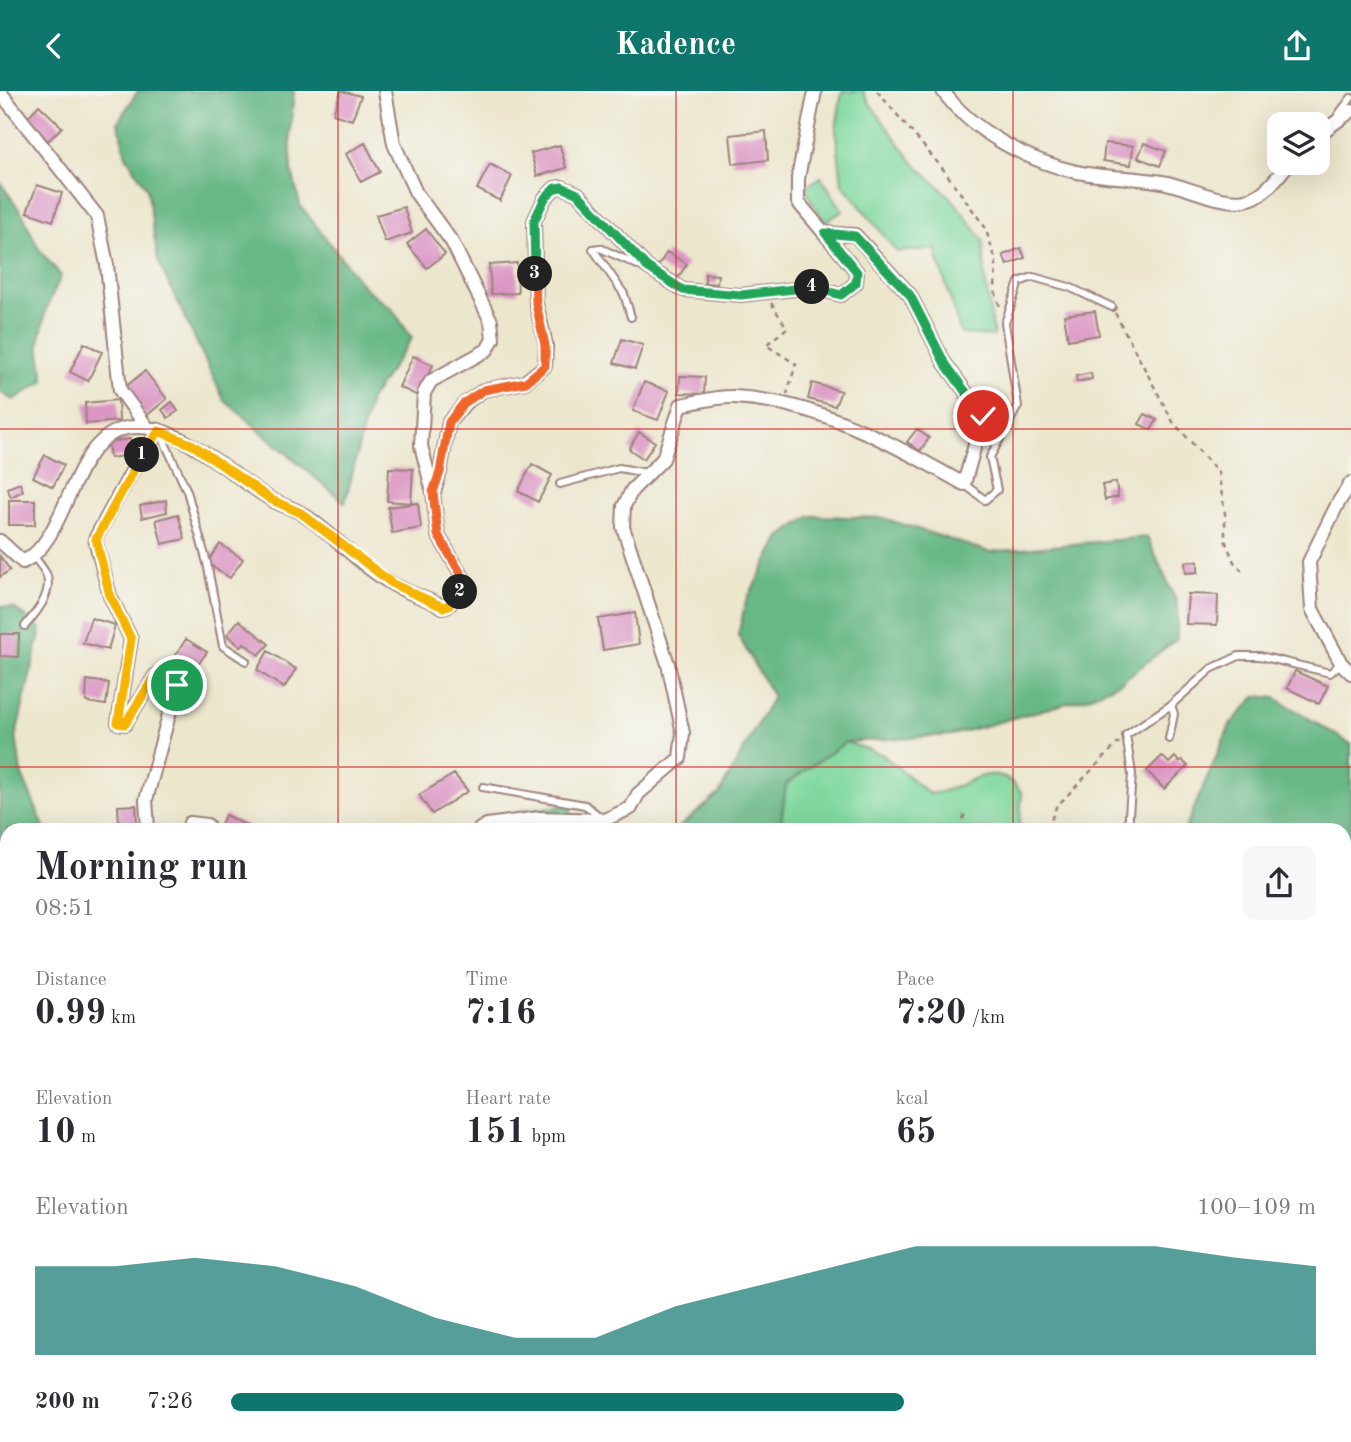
<!DOCTYPE html>
<html lang="en">
<head>
<meta charset="utf-8">
<style>
  body { margin:0; font-family:"Old Standard TT",serif; background:#f7f7f7; color:#2b2b33; height:100vh; display:flex; flex-direction:column; font-size:26px; white-space:nowrap }
  * { box-sizing:border-box; margin:0 }
  p { font-size:23px; color:#7c7c81 }
  .icon { flex:none; width:38px; height:38px; fill:none; stroke:currentColor; stroke-width:2; stroke-linecap:round; stroke-linejoin:round }
  .map { position:relative; flex:1; overflow:hidden }
  .side { position:absolute; left:0px; top:732px; width:1351px; height:620px; display:flex; flex-direction:column; background:#fff; border-radius:21px 21px 0 0; box-shadow:0 7px 28px #0002 }
  .side>* { flex:none }
  .tools { position:absolute; left:1267px; top:21px; display:grid; gap:14px }
  .tools a { display:grid; place-items:center; width:63px; height:63px; border-radius:14px; background:#fff; box-shadow:0 7px 28px #0002; font-size:35px }
  .pin { position:absolute; display:grid; place-items:center; width:60px; height:60px; color:#fff; margin:-30px; border:4px solid #fff; border-radius:50%; box-shadow:0 2px 7px #0007 }
  .km { position:absolute; width:35px; height:35px; margin:-18px; border-radius:50%; background:#222; color:#fff; font-size:19px; line-height:35px; text-align:center }
  .round { display:grid; place-items:center; flex:none; width:74px; height:74px; border-radius:14px; background:#f7f7f7 }
  .overview { display:flex; align-items:center; justify-content:space-between; height:119px; padding:0 35px }
  h1 { font-size:38px; font-weight:700; line-height:52px }
  .metrics { display:grid; grid-template-columns:repeat(3,1fr); gap:10px; height:119px; padding:7px 35px }
  .metrics div { display:grid; align-content:center }
  .metrics b { font-size:35px; font-weight:700 }
  .metrics small { font-size:19px; font-weight:400 }
  .metrics p { font-size:19px }
  .chart { height:196px; padding:14px 35px }
  .chart p { display:flex; justify-content:space-between }
  .chart svg { width:100%; height:126px; margin-top:7px; fill:#0f766e; opacity:.7 }
  ul { padding:0 35px; list-style:none; font-size:23px }
  li { display:grid; grid-template-columns:112px 84px 1fr; align-items:center; height:52px }
  li i { height:18px; border-radius:9px; background:#0f766e }
  header { display:flex; justify-content:space-between; align-items:center; height:91px; padding:0 35px; background:#0f766e; color:#fff; font-size:32px; font-weight:700 }
  .map>svg:first-child { display:block }
</style>
</head>
<body>
<header><svg class="icon" aria-label="back" viewBox="0 0 24 24"><path d="M15 5l-7 7 7 7"/></svg>Kadence<svg class="icon" aria-label="share" viewBox="0 0 24 24"><path d="M12 15V3M7 8l5-5 5 5M5 13v7h14v-7"/></svg></header>
<div class="map">
<svg width="1351" height="1351" viewBox="0 0 1351 1351">
  <rect width="100%" height="100%" fill="#f6f6f2"/>
  <filter id="ink" filterUnits="userSpaceOnUse"><feTurbulence type="fractalNoise" baseFrequency=".0143" numOctaves="2"/><feDisplacementMap in="SourceGraphic" scale="14" xChannelSelector="R" yChannelSelector="G"/><feConvolveMatrix kernelMatrix="1 2 1 2 8 2 1 2 1" color-interpolation-filters="sRGB"/></filter>
  <filter id="wash" filterUnits="userSpaceOnUse"><feTurbulence type="fractalNoise" baseFrequency=".00686" numOctaves="4" result="noise"/><feDisplacementMap in="SourceGraphic" scale="28" xChannelSelector="R" yChannelSelector="G"/><feGaussianBlur stdDeviation="1.57" result="paint"/><feColorMatrix in="noise" values="0 0 0 0 0 0 0 0 0 0 0 0 0 0 0 0 0 1.4 0 .05"/><feComposite in="paint" operator="in"/></filter>
  <g filter="url(#wash)">
    <rect width="100%" height="100%" fill="#ece6cc"/>
    <path fill="#7fd89e" stroke="#647c64" stroke-width="2" d="M842,0h21l5,10 45,61 41,39 29,39 2,39 9,57 -33,-2 -26,-85 -38,3 -55,-69 -6,-53z
      M821,86l22,34 -18,11 -21,-34z
      M846,651l37,13 46,39c38,-3 62,-41 93,-1l-3,36h-239l6,-45z
      M1344,1179l7,7v165h-199l-2,-7h194z
      M54,1344h149l-16,7h-134z
      M234,1344h131l-10,2v5h-119z
      M445,1344h310l2,7h-311z"/>
    <path fill="#67b885" stroke="#586c58" stroke-width="2" d="M138,0h156l-4,43 2,37 8,34 64,82 28,22 20,29 -42,62 -25,103 -121,-103 -66,-139 -11,-73 -21,-32 -8,-34z
      M0,91l23,33 15,33 23,28 -15,33 -7,35 5,37 -31,19 -13,-8z
      M811,425l72,2 106,34 158,-15 30,66v36l-56,43 -32,15 -137,38 -106,7 -60,42 -6,45h-103l42,-35 54,-97 -35,-62 8,-34 34,-64z
      M0,515l14,2 27,21 -25,106 5,38 24,56h-38v119l-7,30z
      M1256,605l19,2 76,46v246l-7,-19v-142h-159l45,-104z
      M571,714l-1,24h-47l-1,-19z
      M755,1344h232l2,7h-232z"/>
    <g id="blocks">
      <path fill="#dc96c4" d="M341,0l20,5 -9,24 -19,-6z
        M39,14l23,22 -14,14 -22,-22z
        M766,40l2,29 -35,4 -3,-29z
        M1279,41v13l-4,3 -6,-11z
        M365,52l15,29 -19,10 -15,-28z
        M1105,52l28,3 -2,19 -28,-4z
        M1144,52l22,8 -6,15 -22,-8z
        M560,54l6,23 -29,8 -6,-23z
        M490,73l22,12 -12,25 -23,-12z
        M37,94l25,8 -9,28 -26,-9z
        M404,116l8,26 -27,9 -9,-27z
        M426,138l19,25 -18,14 -20,-24z
        M1021,157l4,10 -18,7 -4,-10z
        M667,161l20,12 -9,14 -20,-12z
        M517,172l1,30 -27,1 -2,-29z
        M705,183l13,1 -1,9 -12,-1z
        M1095,220l4,24 -31,5 -4,-25z
        M622,248l21,6 -8,24 -21,-6z
        M84,252l18,9 -14,29 -18,-9z
        M413,265l20,9 -15,31 -19,-9z
        M145,280l22,28 -21,17 -22,-28z
        M1091,282l1,6 -15,3 -1,-6z
        M680,285l25,1 -1,17 -25,-1z
        M644,291l25,9 -11,29 -25,-9z
        M812,292l29,8 -6,15 -27,-7z
        M118,309l1,21 -33,3 -1,-21z
        M172,311l6,9 -10,7 -6,-8z
        M1145,323l12,6 -6,10 -12,-6z
        M917,338l12,9 -9,13 -13,-9z
        M639,341l16,10 -11,17 -15,-10z
        M130,348l1,16 -21,3 -2,-16z
        M45,364l19,10 -11,22 -20,-10z
        M532,373l20,11 -14,27 -20,-11z
        M389,377l24,1 -2,34 -24,-2z
        M1116,391l2,15 -13,3 -3,-15z
        M20,392l3,8 -12,6 -4,-9z
        M9,409h26v25h-26z
        M166,409l1,12 -25,6 -2,-12z
        M418,412l3,25 -29,5 -4,-26z
        M178,423l7,25 -23,5 -6,-24z
        M220,453l23,15 -13,19 -23,-15z
        M0,465l10,14 -10,7z
        M1198,470v11l-12,1 -1,-11z
        M1188,503l30,1 -1,30 -31,-1z
        M635,522l4,31 -36,6 -5,-31z
        M91,527l24,7 -7,25 -25,-7z
        M239,529l30,24 -10,11 -15,-12 -3,4 -14,-12z
        M0,543h19l-1,23 -18,-1z
        M186,548l21,13 -12,17 -20,-13z
        M268,560l28,18 -12,19 -27,-18z
        M1295,580l33,15 -9,18 -32,-16z
        M87,589l22,3 -3,22 -20,-3z
        M1162,665l7,7 6,-6 4,5 3,-2 6,6 -24,23 -17,-18z
        M454,683l14,17 -36,23 -13,-19z
        M136,714l1,19h-18l-1,-18z
        M225,724l25,12 -1,2h-30z"/>
    </g>
  </g>
  <g filter="url(#ink)">
    <use href="#blocks" fill-opacity="0" stroke="#9b827c" stroke-width="2"/>
    <g fill="none" stroke-linecap="round" stroke-linejoin="round">
      <defs>
        <path id="service" d="M1338,24l13,-17
          M631,226l-7,-23 -31,-45 7,-1 42,19
          M160,341l27,59 20,72 16,83 23,15
          M560,393l59,-16 28,5
          M964,393l21,16 12,-10 -7,-33 28,-51 -13,-83 14,-41 14,-5 36,10 43,20
          M25,535c11,-13 27,-31 22,-50 -2,-6 -9,-14 -13,-19
          M1169,648l5,-25 -3,-9
          M483,696l102,18 18,14
          M1128,738l4,-55 -6,-39 45,-30 40,-36 28,-13h21l70,17 11,-10"/>
        <path id="minor" d="M943,0c28,40 87,71 134,81 28,6 57,5 85,10 24,4 60,23 83,18 20,-3 32,-23 44,-37
          M0,1l97,124 10,49 13,125 27,37
          M1318,44l33,-24
          M1351,392l-13,20 -29,59 3,47 29,54 10,10
          M434,401l6,-20 9,-50 16,-19 19,-13 41,-8 20,-16 1,-21 -10,-41 -2,-83 11,-23 10,-10 7,-1 16,7 69,73 36,23 58,5 72,-8 28,8 15,-12 1,-11 -59,-70v-24l17,-87
          M0,450l23,21c44,-22 46,-110 94,-131 50,-21 115,46 155,69 9,5 20,8 29,13 33,21 59,53 93,72 15,8 33,14 49,22l6,-2 18,-21 -29,-49 -5,-43 -12,-46 3,-53 7,-12 56,-31 6,-11 -2,-18 -39,-79 -36,-49 -22,-49 -9,-53
          M148,738l-2,-29 31,-115v-11l-7,-6 -15,8 -30,48 -7,-1 13,-84 -21,-43 -15,-57 36,-66 28,-43
          M188,738l2,-6 17,2 2,4
          M480,738l7,-4 52,-7 65,2 27,-12 7,-14 42,-36 3,-25 -15,-69 -45,-137 1,-21 8,-16 31,-31 18,-54c17,-3 36,-9 53,-8 83,4 159,47 230,87l19,-68 -39,-54 -34,-67 -55,-60 -30,-2
          M0,1150l7,-1"/>
      </defs>
      <use href="#service" stroke="#9b827c" stroke-width="10"/>
      <use href="#minor" stroke="#9b827c" stroke-width="16"/>
      <path stroke="#9b827c" stroke-width="2.5" stroke-dasharray="5 5" stroke-linecap="butt" d="M877,0l66,78 42,58 11,34 -1,30 5,16
        M771,212l16,25 -21,17 30,19 -9,30
        M1115,222l58,109 45,50 7,41v27l9,22 10,11
        M960,738l5,-16
        M1048,738l8,-22 63,-65
        M0,1234l7,-1
        M1221,1344l2,7"/>
      <use href="#service" stroke="#fff" stroke-width="6"/>
      <use href="#minor" stroke="#fff" stroke-width="12"/>
    </g>
  </g>
  <g fill="none" stroke-linecap="round" stroke-linejoin="round" filter="url(#ink)">
    <defs>
      <path id="split-1" d="M142,364l-46,84 14,57 21,43 -13,84 7,1 30,-48 15,-9 7,7v11"/>
      <path id="split-2" d="M142,364l17,-24 34,14 79,55 29,13 92,71 50,23 6,-2 11,-13"/>
      <path id="split-3" d="M460,501l7,-8 -29,-49 -5,-43 7,-20 9,-50 15,-19 20,-13 42,-8 19,-16v-21l-9,-41 -1,-30"/>
      <path id="split-4" d="M535,183l-1,-53 11,-23 10,-10 7,-1 16,7 69,73 36,23 58,5 71,-8"/>
      <path id="split-5" d="M812,196l29,8 15,-12 1,-11 -32,-39 30,3 55,59 34,67 39,54"/>
    </defs>
    <use href="#split-1" stroke="#fff" stroke-width="14"/>
    <use href="#split-2" stroke="#fff" stroke-width="14"/>
    <use href="#split-3" stroke="#fff" stroke-width="14"/>
    <use href="#split-4" stroke="#fff" stroke-width="14"/>
    <use href="#split-5" stroke="#fff" stroke-width="14"/>
    <use href="#split-1" stroke="#f5b400" stroke-width="9"/>
    <use href="#split-2" stroke="#f5b400" stroke-width="9"/>
    <use href="#split-3" stroke="#f0652b" stroke-width="9"/>
    <use href="#split-4" stroke="#22a559" stroke-width="9"/>
    <use href="#split-5" stroke="#22a559" stroke-width="9"/>
  </g>
  <path fill="none" stroke="#d62828" stroke-width="2" stroke-opacity="0.55" d="M338,0v738M676,0v738M1013,0v738M0,338h1351M0,676h1351M0,1013h7M1344,1013h7M338,1344v7M676,1344v7M1013,1344v7"/>
</svg>
<div class="tools">
<a><svg class="icon" aria-label="layers" viewBox="0 0 24 24"><path d="M12 4l9 5-9 5-9-5zM3 14l9 5 9-5"/></svg></a>
</div>
<div class="pin" style="left:177px;top:594px;background:#1e9e55"><svg class="icon" aria-label="arrive" viewBox="0 0 24 24"><path d="M6 21V4h12l-3 4 3 4H6"/></svg></div>
<div class="pin" style="left:983px;top:325px;background:#d93025"><svg class="icon" aria-label="check" viewBox="0 0 24 24"><path d="M5 12l5 5 9-10"/></svg></div>
<b class="km" style="left:142px;top:364px">1</b>
<b class="km" style="left:460px;top:501px">2</b>
<b class="km" style="left:535px;top:183px">3</b>
<b class="km" style="left:812px;top:196px">4</b>
<section class="side">
<div class="overview"><div><h1>Morning run</h1><p>08:51</p></div><a class="round"><svg class="icon" aria-label="share" viewBox="0 0 24 24"><path d="M12 15V3M7 8l5-5 5 5M5 13v7h14v-7"/></svg></a></div>
<div class="metrics">
<div><p>Distance</p><b>0.99<small> km</small></b></div>
<div><p>Time</p><b>7:16</b></div>
<div><p>Pace</p><b>7:20<small> /km</small></b></div>
</div>
<div class="metrics">
<div><p>Elevation</p><b>10<small> m</small></b></div>
<div><p>Heart rate</p><b>151<small> bpm</small></b></div>
<div><p>kcal</p><b>65</b></div>
</div>
<div class="chart"><p><span>Elevation</span>100–109 m</p>
<svg viewBox="0 0 160 44" preserveAspectRatio="none"><path d="M0 44V13L10 13L20 10L30 13L40 20L50 31L60 38L70 38L80 27L90 20L100 13L110 6L120 6L130 6L140 6L150 10L160 13V44z"/></svg>
</div>
<ul>
<li><b>200 m</b>7:26<i style="width:62%"></i></li>
</ul>
</section>
</div>
</body>
</html>
